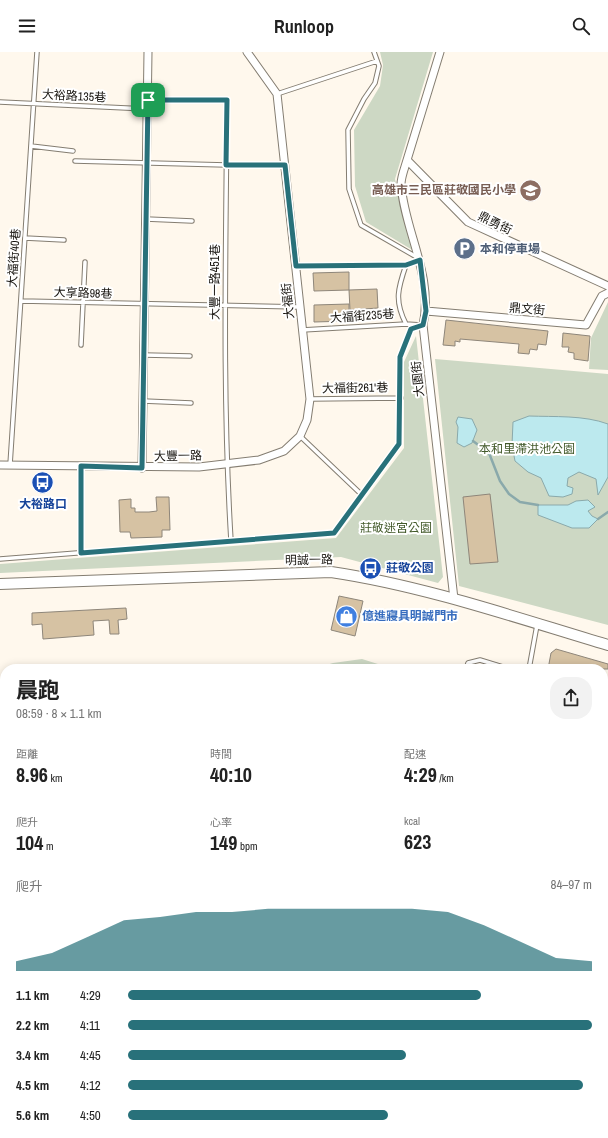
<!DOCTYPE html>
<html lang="zh-TW">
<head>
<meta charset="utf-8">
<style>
  body { margin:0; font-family:"Archivo Narrow","Noto Sans TC",sans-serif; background:#f2f2f2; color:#222; height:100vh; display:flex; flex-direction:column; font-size:15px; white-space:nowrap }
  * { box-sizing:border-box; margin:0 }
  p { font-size:13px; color:#767676 }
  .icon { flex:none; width:22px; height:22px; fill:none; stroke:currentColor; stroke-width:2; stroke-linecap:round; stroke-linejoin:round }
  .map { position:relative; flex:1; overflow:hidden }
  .sheet { position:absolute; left:0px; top:612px; width:608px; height:474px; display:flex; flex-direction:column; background:#fff; border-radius:16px 16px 0 0; box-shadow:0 2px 10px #0003 }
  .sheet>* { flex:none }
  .pin { position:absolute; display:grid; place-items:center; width:34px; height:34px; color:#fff; margin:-17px; border-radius:8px; box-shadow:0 2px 6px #0006 }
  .round { display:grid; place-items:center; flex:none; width:42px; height:42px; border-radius:16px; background:#f2f2f2 }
  .overview { display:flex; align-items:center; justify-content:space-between; height:68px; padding:0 16px }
  h1 { font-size:22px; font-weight:700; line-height:30px }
  .metrics { display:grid; grid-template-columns:repeat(3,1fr); gap:6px; height:68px; padding:4px 16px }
  .metrics div { display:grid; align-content:center }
  .metrics b { font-size:20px; font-weight:700 }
  .metrics small { font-size:11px; font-weight:400 }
  .metrics p { font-size:11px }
  .chart { height:112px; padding:8px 16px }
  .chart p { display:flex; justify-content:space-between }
  .chart svg { width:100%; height:72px; margin-top:4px; fill:#28717a; opacity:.7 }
  ul { padding:0 16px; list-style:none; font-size:13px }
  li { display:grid; grid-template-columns:64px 48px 1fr; align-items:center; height:30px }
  li i { height:10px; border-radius:5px; background:#28717a }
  header { display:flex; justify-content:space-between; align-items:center; height:52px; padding:0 16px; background:#fff; font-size:18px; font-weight:700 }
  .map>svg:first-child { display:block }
</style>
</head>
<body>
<header><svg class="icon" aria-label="menu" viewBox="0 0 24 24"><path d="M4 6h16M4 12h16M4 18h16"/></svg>Runloop<svg class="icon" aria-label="search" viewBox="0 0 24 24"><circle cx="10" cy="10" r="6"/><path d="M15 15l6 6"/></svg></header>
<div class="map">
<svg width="608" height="1086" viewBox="0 0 608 1086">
  <rect width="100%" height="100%" fill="#fff8ed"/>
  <path fill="#cdd8c4" d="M380,0h53l-38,127 19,72 -48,-29 -11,-36 -1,-56 26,-44 3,-21z
    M608,250v68l-19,-1 2,-31z
    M416,284l27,241 -5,6 -97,-26 -341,16v-9l336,-26 68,-90v-86z
    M435,307l173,15v251l-149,-39z
    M362,607l19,6 6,4h-74l20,-6z
    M5,642v101l-5,-3v-94z
    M0,891l5,3v78l-5,-2z
    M223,1081h21l-2,5h-11z"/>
  <path fill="#bce9ee" stroke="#8aa9ab" d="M529,364c25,1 55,-1 79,8v53l-10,18 -2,-16 -17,-7 -11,6 -1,8 6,2 -1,6 -9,3 -14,-1 -8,-18 -13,-6 -13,-11 -3,-16 1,-23z
    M458,365l14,2 5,11 -5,13 -8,4 -7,-4 1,-16 -2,-5z
    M588,448l7,7 -7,4 4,5 6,3 -9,9h-17l-34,-13v-10h30l8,-4z
    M4,787l1,1v55l-5,-3v-46z"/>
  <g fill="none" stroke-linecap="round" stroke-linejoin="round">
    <path stroke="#8aa9ab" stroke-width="2.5" d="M473,389l16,12 11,28 9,13 11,8 18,3
      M598,467l10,-7"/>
  </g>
  <path fill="#d6c2a3" stroke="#8e867a" d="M349,220v18l-35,1 -1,-18z
    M377,237l1,19 -28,2 -1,-20z
    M349,252v17l-35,1v-17z
    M446,268l102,11 -2,14 -8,-1 -1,6 -7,-1 -1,5 -11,-1 1,-9 -59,-5v3l-5,-1v5l-12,-1z
    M563,281l27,3 -2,25 -14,-2v-6l-6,-1 1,-5h-7z
    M490,442l8,68 -28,2 -7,-67z
    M156,445h13l1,33h-8v7l-31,1 -1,-6h-10l-1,-32 12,-1v9h4v4h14l8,-1z
    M339,544l24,5 -8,35 -24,-6z
    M126,556l1,11 -9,1 1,14h-9l-1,-14 -16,1 1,14 -51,4 -1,-15 -10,1v-12z
    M556,597l52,15v5h-60l3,-16z"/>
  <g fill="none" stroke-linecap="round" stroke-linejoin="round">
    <defs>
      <path id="lane" d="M374,0l5,14 -4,17 -11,16 -16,31 1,59 12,36 59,34 -14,6c-8,23 -12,36 0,59
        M277,42l100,-33
        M147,47l80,2c-1,146 -5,293 4,440
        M0,50l147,7
        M31,94l42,5
        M75,109l151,4h58
        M146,167l46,2
        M25,186l39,2
        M296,214l110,-1
        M21,249l279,6
        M302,278l104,-6 15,1
        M81,293l4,-83
        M144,303l46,1
        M310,347l91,-1
        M143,349l48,2
        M300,384l62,59
        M10,413l27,-413
        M81,414v87
        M0,507l334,-26 65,-89 1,-87 11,-28 12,-4
        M466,617l2,-6 12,-3 30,9
        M529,617l8,-44
        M603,644l5,1
        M603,691l5,1
        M606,788l-1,-28 3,-43
        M603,1055h5
        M343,1081l7,5
        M453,1081l8,5
        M14,1086l2,-5
        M87,1086l3,-5
        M387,1086l3,-5
        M599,1086v-5"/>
      <path id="street" d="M440,0l-33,108 61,62 140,64
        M407,108c-2,7 -6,17 -6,24 3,46 33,92 22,141l31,274
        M426,259l160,14 16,-29 6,-3
        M0,413l199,2 60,-7 25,-9 16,-15 7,-16 3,-21 -33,-305 -30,-42
        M142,416l6,-416
        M603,872l5,1
        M0,987l5,2
        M195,1081l9,5
        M530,1081l2,5
        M253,1086l3,-5"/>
      <path id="secondary" d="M0,532l331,-12c94,14 186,46 277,73"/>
    </defs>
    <use href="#lane" stroke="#847d71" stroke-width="5.5"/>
    <use href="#street" stroke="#847d71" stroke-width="9"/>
    <use href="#secondary" stroke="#847d71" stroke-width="12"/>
    <use href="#lane" stroke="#fff" stroke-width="3.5"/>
    <use href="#street" stroke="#fff" stroke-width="7"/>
    <use href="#secondary" stroke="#fff" stroke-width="10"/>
  </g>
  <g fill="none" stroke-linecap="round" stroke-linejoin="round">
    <defs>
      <path id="route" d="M148,48h79l-1,65h59l11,101 110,-1 14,-5 6,51 -3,14 -12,4 -11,28 -1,87 -65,89 -253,20v-87l61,2z"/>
    </defs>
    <use href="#route" stroke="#fff" stroke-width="8"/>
    <use href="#route" stroke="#28717a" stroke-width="5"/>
  </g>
  <defs>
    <symbol id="school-disc" viewBox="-11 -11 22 22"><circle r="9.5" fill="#8d6e63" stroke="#fff"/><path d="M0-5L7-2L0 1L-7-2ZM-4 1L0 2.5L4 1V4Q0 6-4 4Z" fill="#fff"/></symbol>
    <symbol id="parking-disc" viewBox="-11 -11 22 22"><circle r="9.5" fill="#5c6f8a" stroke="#fff"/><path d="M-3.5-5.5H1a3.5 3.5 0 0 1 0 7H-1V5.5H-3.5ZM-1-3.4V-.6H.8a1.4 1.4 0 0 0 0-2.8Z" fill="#fff"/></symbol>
    <symbol id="bus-disc" viewBox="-11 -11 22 22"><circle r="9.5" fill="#1a4fb4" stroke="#fff"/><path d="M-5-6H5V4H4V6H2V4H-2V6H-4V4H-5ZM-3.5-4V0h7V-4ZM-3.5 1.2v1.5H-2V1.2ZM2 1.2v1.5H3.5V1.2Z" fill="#fff"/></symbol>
    <symbol id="shop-disc" viewBox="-11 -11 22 22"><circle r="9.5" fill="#3f7fe0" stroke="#fff"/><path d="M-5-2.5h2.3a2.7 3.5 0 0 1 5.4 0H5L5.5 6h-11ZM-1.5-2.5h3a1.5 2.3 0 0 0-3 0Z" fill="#fff"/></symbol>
  </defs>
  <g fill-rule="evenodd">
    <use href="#school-disc" x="518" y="126" width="25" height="25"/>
    <use href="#parking-disc" x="452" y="184" width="25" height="25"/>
    <use href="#bus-disc" x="30" y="418" width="25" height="25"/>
    <use href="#bus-disc" x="358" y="504" width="25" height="25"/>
    <use href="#shop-disc" x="334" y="552" width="25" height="25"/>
  </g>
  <g text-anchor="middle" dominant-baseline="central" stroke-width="4" stroke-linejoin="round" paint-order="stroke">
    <g font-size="12" fill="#17140f" stroke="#fff">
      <text transform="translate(74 44) rotate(3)">大裕路135巷</text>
      <text transform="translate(495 171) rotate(26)">鼎勇街</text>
      <text transform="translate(14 206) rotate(-86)">大福街40巷</text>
      <text transform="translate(215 230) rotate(-90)">大豐一路451巷</text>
      <text transform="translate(83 241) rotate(2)">大享路98巷</text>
      <text transform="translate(288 249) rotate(-96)">大福街</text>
      <text transform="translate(527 257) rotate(5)">鼎文街</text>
      <text transform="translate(362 264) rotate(-4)">大福街235巷</text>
      <text transform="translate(418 327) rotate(-96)">大園街</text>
      <text transform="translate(355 336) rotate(-1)">大福街261'巷</text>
      <text transform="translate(178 404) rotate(-1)">大豐一路</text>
      <text transform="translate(309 508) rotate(-1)">明誠一路</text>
    </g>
    <g font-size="12" font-weight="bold" fill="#785e54" stroke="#fff" text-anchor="end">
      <text x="516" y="138">高雄市三民區莊敬國民小學</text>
    </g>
    <g font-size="12" font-weight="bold" fill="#4e5e75" stroke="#fff" text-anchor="start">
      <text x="480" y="197">本和停車場</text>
    </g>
    <g font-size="12" fill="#435a2b" stroke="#fff">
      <text x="527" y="397">本和里滯洪池公園</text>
      <text x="396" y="476">莊敬迷宮公園</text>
    </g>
    <g font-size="12" font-weight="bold" fill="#164399" stroke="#fff">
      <text x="43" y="452">大裕路口</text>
      <text x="386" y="516" text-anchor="start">莊敬公園</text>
    </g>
    <g font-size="12" font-weight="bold" fill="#366cbe" stroke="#fff" text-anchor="start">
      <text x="362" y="564">億進寢具明誠門市</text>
    </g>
  </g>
</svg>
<div class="pin" style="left:148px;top:48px;background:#1e9e55"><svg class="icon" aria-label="arrive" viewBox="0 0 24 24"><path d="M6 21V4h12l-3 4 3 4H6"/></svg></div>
<section class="sheet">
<div class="overview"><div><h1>晨跑</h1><p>08:59 · 8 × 1.1 km</p></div><a class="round"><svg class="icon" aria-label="share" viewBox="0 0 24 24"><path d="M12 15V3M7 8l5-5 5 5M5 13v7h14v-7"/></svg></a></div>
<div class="metrics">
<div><p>距離</p><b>8.96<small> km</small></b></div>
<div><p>時間</p><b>40:10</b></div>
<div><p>配速</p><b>4:29<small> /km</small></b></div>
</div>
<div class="metrics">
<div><p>爬升</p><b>104<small> m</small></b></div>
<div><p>心率</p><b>149<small> bpm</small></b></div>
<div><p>kcal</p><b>623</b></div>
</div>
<div class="chart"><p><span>爬升</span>84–97 m</p>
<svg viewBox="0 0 160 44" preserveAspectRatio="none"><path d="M0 44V38L10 33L20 23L30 13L40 11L50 8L60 8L70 6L80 6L90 6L100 6L110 6L120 8L130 16L140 26L150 36L160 38V44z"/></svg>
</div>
<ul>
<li><b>1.1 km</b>4:29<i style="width:76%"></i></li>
<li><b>2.2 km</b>4:11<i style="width:100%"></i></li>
<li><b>3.4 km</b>4:45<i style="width:60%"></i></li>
<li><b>4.5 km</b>4:12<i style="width:98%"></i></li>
<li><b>5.6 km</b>4:50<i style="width:56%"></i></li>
</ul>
</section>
</div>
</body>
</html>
